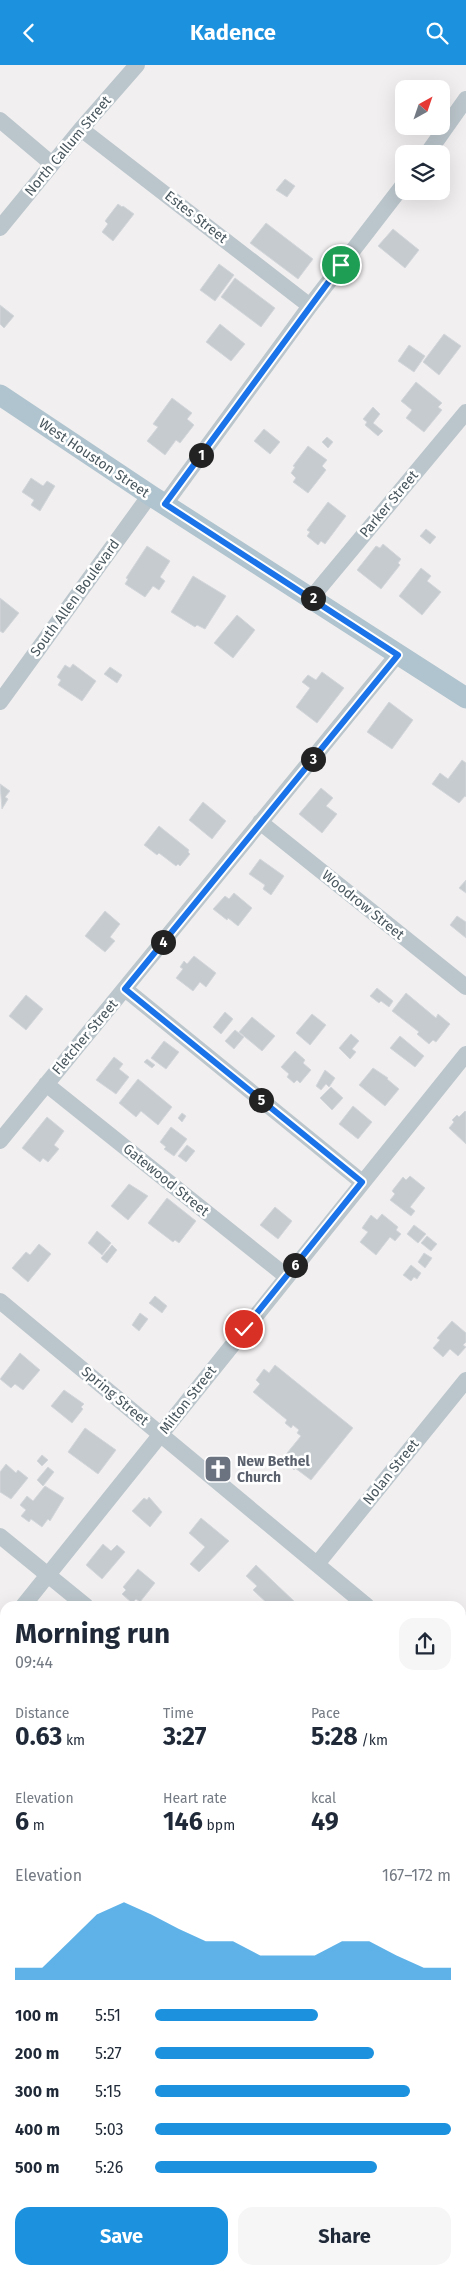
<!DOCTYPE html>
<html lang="en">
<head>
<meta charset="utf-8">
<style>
  body { margin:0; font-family:"Fira Sans",sans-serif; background:#f6f6f7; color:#1f2937; height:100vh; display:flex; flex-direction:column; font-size:19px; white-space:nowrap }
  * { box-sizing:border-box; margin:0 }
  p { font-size:16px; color:#747a83 }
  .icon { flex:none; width:28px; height:28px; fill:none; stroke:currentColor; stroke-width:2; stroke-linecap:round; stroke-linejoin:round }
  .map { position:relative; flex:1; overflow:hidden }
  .panel { position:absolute; left:0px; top:1536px; width:466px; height:674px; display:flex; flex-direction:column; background:#fff; border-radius:15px 15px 0 0; box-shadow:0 5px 20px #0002 }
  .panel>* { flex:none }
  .needle { width:32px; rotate:40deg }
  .tools { position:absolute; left:395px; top:15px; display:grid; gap:10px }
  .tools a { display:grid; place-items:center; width:55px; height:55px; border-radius:10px; background:#fff; box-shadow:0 5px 20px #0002; font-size:25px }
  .pin { position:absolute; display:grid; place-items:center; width:42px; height:42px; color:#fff; margin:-21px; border:2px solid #fff; border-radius:50%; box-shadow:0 1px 5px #0007 }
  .km { position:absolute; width:25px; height:25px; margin:-12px; border-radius:50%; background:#222; color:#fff; font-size:14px; line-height:25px; text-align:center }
  .round { display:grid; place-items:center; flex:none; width:52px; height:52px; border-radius:15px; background:#f6f6f7 }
  .head { display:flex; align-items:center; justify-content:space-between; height:85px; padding:0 15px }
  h1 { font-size:28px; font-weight:700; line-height:38px }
  .stats { display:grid; grid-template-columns:repeat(3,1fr); gap:8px; height:85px; padding:5px 15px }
  .stats div { display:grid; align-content:center }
  .stats b { font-size:25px; font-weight:700 }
  .stats small { font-size:14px; font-weight:400 }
  .stats p { font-size:14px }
  .chart { height:140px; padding:10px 15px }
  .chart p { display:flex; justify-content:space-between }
  .chart svg { width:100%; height:90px; margin-top:5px; fill:#1c92df; opacity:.7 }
  .primary-button { display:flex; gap:10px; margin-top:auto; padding:10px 15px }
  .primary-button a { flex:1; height:58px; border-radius:15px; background:#1c92df; color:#fff; font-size:20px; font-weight:700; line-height:58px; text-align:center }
  .primary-button a+a { background:#f6f6f7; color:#1f2937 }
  ul { padding:0 15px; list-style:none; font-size:16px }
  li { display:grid; grid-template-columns:80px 60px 1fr; align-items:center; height:38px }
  li i { height:12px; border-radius:6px; background:#1c92df }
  header { display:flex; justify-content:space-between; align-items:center; height:65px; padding:0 15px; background:#1c92df; color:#fff; font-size:22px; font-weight:700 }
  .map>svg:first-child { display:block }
</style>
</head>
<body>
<header><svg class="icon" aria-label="back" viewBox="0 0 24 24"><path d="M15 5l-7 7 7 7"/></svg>Kadence<svg class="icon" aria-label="search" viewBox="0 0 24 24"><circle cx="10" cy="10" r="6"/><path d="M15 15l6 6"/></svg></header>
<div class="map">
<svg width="466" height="2209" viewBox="0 0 466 2209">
  <rect width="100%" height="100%" fill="#f2eff0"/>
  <path fill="#c6cbcf" stroke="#d3d7db" d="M285,114l10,7 -8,11 -11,-7z
    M118,139l4,3 1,-1 11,8 -21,27 -11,-9 6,-8 -3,-3z
    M266,158l47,36 -15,20 -48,-36z
    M393,164l26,21 -14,18 -27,-22z
    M219,199l15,11 -19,26 -15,-11z
    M235,213l40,30 -14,19 -40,-30z
    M0,240l14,11 -10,12 -4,-4z
    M220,259l25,20 -14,17 -25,-19z
    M444,269l17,12 -22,29 -16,-13z
    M409,280l16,11 -11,16 -16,-11z
    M416,317l26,21 -4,4 4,3 -18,22 -18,-14 6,-8 -11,-9z
    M172,333l20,15 -5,6 7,6 -14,18 -4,-3 -11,15 -18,-14 11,-14 -5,-3z
    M373,342l7,7 -7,9 10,8 -5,5 -13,-11 2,-3 -4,-3z
    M264,364l16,13 -10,12 -16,-13z
    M327,372l6,5 -5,6 -6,-6z
    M308,381l19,14 -5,6 4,4 -18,23 -15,-11 3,-4 -5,-5 4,-6 -2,-1z
    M31,413l12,8 4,-5 8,5 -15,25 -9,-6 3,-5 -12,-8z
    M328,437l18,14 -21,28 -4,-3 -3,4 -11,-9 3,-4 -3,-2z
    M426,464l10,8 -6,7 -10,-8z
    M383,479l18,15 -3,4 2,2 -19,24 -24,-19 19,-24 4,2z
    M147,481l23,15 -10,16 5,4 -6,9 -6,-4 -8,11 -20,-13 3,-5 -2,-1z
    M421,503l10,8 -4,5 14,11 -19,23 -23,-19z
    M193,511l33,20 -21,33 -8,-4 -2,2 -24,-15z
    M0,533l19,15 -16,20 -3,-2z
    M237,550l18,15 -22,28 -19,-15z
    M73,599l23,17 -14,20 -24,-16 3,-5 -4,-3 8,-12 5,3z
    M110,602l12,8 -5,8 -13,-9z
    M322,607l22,16 -27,35 -21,-16 14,-19 -8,-6 6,-7 8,5z
    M389,637l24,18 -21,29 -25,-17z
    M462,695l4,3v34l-1,-1 -6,7 -27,-19 8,-11 8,6z
    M0,719l10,7 -5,6 3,2 -6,10z
    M321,723l12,10 -7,8 11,8 -15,19 -23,-19z
    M203,737l23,19 -14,18 -23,-19z
    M159,761l30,24 -1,2 2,2 -10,12 -2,-2 -2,2 -17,-13 -2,2 -13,-10z
    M260,794l24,17 -13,19 -8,-6 2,-4 -16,-11z
    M466,815v13l-7,-5z
    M234,828l18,15 -14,18 -10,-8 -1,2 -14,-11 12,-13 4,3z
    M105,846l15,13 -10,13 5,4 -10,11 -20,-16z
    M457,851l9,6v16l-16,-13z
    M194,891l22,17 -10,14 -6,-5 -7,9 -17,-13 7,-9 -3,-2 4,-6 3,3z
    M377,923l16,13 -4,6 -8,-6 -2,2 -9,-7z
    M406,928l30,25 2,-4 12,10 -14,18 -3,-2 -4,4 -12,-10 2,-2 -27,-21z
    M26,930l17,14 -17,21 -17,-14z
    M225,947l8,7 -12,15 -8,-7z
    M312,949l14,11 -16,20 -14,-12z
    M252,952l23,19 -13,15 -23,-19z
    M235,965l9,7 -10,12 -9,-8z
    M351,969l8,7 -7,8 4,3 -6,7 -11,-11z
    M400,971l24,20 -9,11 -25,-19z
    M164,976l15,11 -13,17 -15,-11z
    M295,986l10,9 -2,3 8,7 -11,13 -3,-3 -3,3 -7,-6 2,-3 -8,-7z
    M114,992l9,7 -4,5 10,8 -13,17 -20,-14z
    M147,994l8,6 -3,3 -8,-6z
    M373,1003l15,10 -1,1 12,10 -14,17 -26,-21z
    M325,1005l10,8 -6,9 -3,-3 -5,6 -5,-4z
    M138,1014l34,28 -14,18 -17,-14 -5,6 -17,-14z
    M331,1022l12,11 -11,12 -12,-12z
    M353,1041l19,16 -14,17 -19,-15z
    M465,1046l1,1v32l-17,-16 5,-6 -2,-2 5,-5 2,2z
    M182,1048l4,3 -4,6 -4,-4z
    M47,1052l17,14 -10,14 5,4 -11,13 -5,-4 -3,4 -18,-14z
    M171,1062l16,12 -13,17 -10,-7 2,-2 -6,-5z
    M187,1080l8,6 -9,11 -8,-6z
    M410,1111l15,12 -15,19 5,4 -4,5 -21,-16 5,-6 -3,-3 11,-14 3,3z
    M129,1119l19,12 -20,24 -17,-14z
    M167,1133l29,23 -17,22 -4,-3 -2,2 -25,-19z
    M275,1142l17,14 -14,18 -18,-14z
    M382,1149l16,13 -2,3 5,4 -6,7 -5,-4 -14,18 -16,-13 8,-10 -6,-4 9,-13 6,5z
    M414,1160l12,9 -8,9 -11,-9z
    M97,1166l14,12 -9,12 -14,-12z
    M427,1171l10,8 -6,7 -10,-8z
    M39,1179l12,10 -23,28 -16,-14 14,-16 4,3z
    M112,1180l5,5 -10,13 -6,-5z
    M424,1188l8,5 -7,10 -7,-6z
    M411,1200l10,8 -4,6 -3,-2 -3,4 -8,-6z
    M155,1231l12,10 -5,7 -13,-10z
    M140,1248l8,6 -9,12 -7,-6z
    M452,1256l14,12v9l-3,3 3,2 -8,9 -8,-7 -7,8 -10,-9 7,-8 -3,-2z
    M20,1288l20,17 -17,20 -8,-6 -4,4 -11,-9z
    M275,1300l78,63 -42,52 -16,-12 -1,2 -11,-12 18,-22 -4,-3 2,-3 -6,-5 -2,3 -6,-5 2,-3 -34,-28 7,-8 -4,-4 8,-11 5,4z
    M64,1325l20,14 -3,3 2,2 -11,14 -21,-17z
    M85,1363l31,22 -18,24 -30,-22z
    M42,1390l6,5 -6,6 -5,-5z
    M6,1399l10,9 2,-3 10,8 -17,21 -11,-7v-20z
    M48,1402l6,5 -11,14 -6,-6z
    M45,1421l19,12 -14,23 -2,-2 -6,8 -11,-8 -2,3 -8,-6 5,-6 -6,-5 7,-9 6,5z
    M149,1432l13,15 -12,15 -18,-16 12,-13 3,2z
    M201,1453l28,23 -30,31 -9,-8 15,-17 -16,-14z
    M103,1479l8,7 6,-6 8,7 -23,27 -16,-14z
    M256,1500l40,38 -2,3h-24l-17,-16 4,-4 -11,-10z
    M138,1504l17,14 -15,19 -4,-3 -4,4 -10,-9 4,-4 -3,-3z
    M465,1548l1,1v35l-5,-3 2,-5 -2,-1v-23z
    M461,1658l5,4v5l-5,6z
    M5,1837v25l-5,-5v-14z
    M466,2040v17l-5,-4v-7z
    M466,2197v12h-6l-2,-2z
    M96,2205h39l1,1 -2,3h-35z
    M293,2205h32l-3,4 -3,-2 -2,2h-27z
    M419,2205h18l3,3 -24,1z"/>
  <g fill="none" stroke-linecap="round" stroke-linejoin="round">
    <path stroke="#bbc6cc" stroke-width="16" d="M0,55l52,44
      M81,64l229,177
      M427,89l39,-55
      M0,163l81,-99 56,-64
      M165,439l145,-198 94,-122
      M312,532l154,-185
      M0,637l150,-207
      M260,757l206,165
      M125,924l237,193
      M46,1019l240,192
      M0,1076l398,-487
      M0,1236l367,305
      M0,1471l86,70
      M317,1499l149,-184
      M23,1541l443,-552
      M0,1569l5,-6
      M461,1620l5,4
      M0,1762l5,4
      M461,1852l5,4
      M0,2048l5,4
      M461,2077l5,-5
      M0,2103l5,-7
      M461,2141l5,4
      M186,2205l5,4
      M359,2209l3,-4"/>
    <path stroke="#afc4ce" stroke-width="21" d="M0,330l150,100 316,203"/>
  </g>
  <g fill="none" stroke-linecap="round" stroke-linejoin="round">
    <defs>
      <path id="route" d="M244,1264l118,-147 -237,-193 273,-334 -233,-151 176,-239"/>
    </defs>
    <use href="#route" stroke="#fff" stroke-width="10"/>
    <use href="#route" stroke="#1a73e8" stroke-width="6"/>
  </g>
  <defs>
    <symbol id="church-square" viewBox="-11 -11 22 22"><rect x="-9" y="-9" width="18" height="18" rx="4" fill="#6b7280" stroke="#fff"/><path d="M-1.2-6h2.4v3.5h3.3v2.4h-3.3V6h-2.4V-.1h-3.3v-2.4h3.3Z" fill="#fff"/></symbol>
  </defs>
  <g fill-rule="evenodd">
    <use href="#church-square" x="202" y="1388" width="32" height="32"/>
  </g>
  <g text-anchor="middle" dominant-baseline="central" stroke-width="5" stroke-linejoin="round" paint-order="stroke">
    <g font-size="14" fill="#48565d" stroke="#fff">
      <text transform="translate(68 81) rotate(-50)">North Callum Street</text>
      <text transform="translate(196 152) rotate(38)">Estes Street</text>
      <text transform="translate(94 393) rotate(34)">West Houston Street</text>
      <text transform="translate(389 439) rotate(-50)">Parker Street</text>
      <text transform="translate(75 533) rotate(-54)">South Allen Boulevard</text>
      <text transform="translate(363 840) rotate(39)">Woodrow Street</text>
      <text transform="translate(85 972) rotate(-50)">Fletcher Street</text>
      <text transform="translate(166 1115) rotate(39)">Gatewood Street</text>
      <text transform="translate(115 1331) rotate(40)">Spring Street</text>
      <text transform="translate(188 1335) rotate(-52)">Milton Street</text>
      <text transform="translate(391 1407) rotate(-51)">Nolan Street</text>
    </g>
    <g font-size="14" font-weight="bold" fill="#5b616d" stroke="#fff" text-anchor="start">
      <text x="237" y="1396">New Bethel<tspan x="237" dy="16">Church</tspan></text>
    </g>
  </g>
</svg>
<div class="tools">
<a><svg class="needle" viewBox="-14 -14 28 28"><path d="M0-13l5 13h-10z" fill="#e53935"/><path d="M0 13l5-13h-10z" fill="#747a83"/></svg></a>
<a><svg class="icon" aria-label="layers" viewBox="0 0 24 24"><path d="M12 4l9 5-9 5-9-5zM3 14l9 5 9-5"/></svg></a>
</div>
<div class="pin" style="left:341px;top:200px;background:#1e9e55"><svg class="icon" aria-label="arrive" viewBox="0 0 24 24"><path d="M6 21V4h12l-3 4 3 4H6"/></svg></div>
<div class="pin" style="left:244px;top:1264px;background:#d93025"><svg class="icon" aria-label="check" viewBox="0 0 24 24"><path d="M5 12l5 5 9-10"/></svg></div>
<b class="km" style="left:201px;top:390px">1</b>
<b class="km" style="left:313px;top:533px">2</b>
<b class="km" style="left:313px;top:694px">3</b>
<b class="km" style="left:163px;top:877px">4</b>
<b class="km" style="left:261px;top:1035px">5</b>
<b class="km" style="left:295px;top:1200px">6</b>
<section class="panel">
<div class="head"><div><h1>Morning run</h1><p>09:44</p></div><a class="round"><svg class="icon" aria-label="share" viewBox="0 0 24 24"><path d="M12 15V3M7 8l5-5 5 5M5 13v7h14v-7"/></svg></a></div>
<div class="stats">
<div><p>Distance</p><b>0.63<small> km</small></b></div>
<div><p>Time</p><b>3:27</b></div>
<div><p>Pace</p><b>5:28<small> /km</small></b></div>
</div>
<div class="stats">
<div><p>Elevation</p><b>6<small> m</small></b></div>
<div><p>Heart rate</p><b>146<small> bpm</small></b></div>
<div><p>kcal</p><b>49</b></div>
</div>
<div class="chart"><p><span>Elevation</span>167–172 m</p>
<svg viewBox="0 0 160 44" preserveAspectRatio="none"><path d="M0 44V38L10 38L20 25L30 12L40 6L50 12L60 19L70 25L80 25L90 32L100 32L110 32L120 25L130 25L140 32L150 38L160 38V44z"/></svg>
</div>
<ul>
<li><b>100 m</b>5:51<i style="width:55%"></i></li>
<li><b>200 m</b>5:27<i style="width:74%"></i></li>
<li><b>300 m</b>5:15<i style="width:86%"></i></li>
<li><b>400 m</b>5:03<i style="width:100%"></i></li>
<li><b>500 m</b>5:26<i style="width:75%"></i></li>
</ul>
<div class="primary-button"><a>Save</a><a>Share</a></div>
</section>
</div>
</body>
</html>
